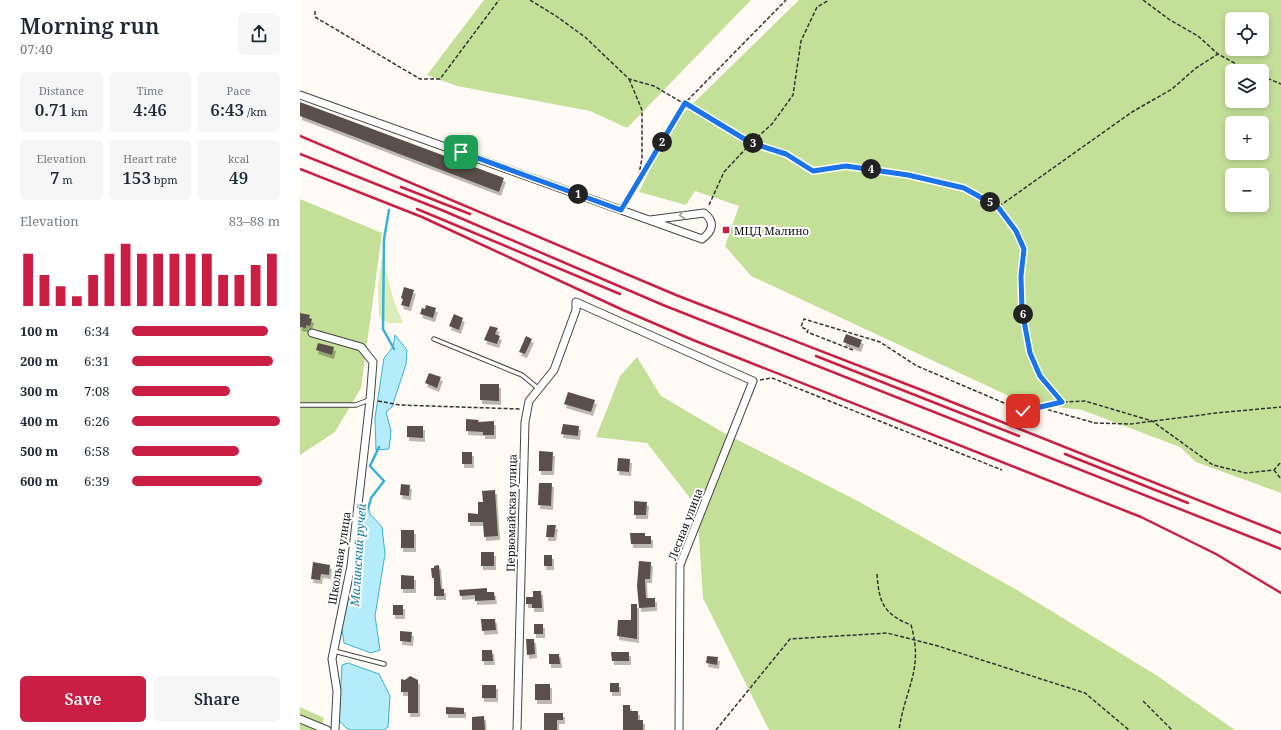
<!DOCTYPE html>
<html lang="en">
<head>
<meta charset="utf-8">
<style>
  body { margin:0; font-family:"Noto Serif",serif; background:#f6f6f7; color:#1f2937; height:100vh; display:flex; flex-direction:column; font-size:15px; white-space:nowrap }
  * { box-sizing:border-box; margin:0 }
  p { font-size:13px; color:#747a83 }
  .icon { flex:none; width:22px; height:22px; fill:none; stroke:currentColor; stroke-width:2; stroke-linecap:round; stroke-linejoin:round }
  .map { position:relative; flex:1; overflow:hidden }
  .details { display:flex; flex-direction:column; background:#fff; width:300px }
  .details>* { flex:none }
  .controls { position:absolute; left:925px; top:12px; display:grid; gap:8px }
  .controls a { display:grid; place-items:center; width:44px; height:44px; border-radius:6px; background:#fff; box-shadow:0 2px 6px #0003; font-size:20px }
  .pin { position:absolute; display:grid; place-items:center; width:34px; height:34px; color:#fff; margin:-17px; border-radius:8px; box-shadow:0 2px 6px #0006 }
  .km { position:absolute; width:20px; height:20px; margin:-10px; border-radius:50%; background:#222; color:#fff; font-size:11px; line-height:20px; text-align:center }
  .round { display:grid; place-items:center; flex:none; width:42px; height:42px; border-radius:6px; background:#f6f6f7 }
  .headline { display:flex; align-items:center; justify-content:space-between; height:68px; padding:0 20px }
  h1 { font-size:22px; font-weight:600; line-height:30px }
  .metrics { display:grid; grid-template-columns:repeat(3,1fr); gap:6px; height:68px; padding:4px 20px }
  .metrics div { display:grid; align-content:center; border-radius:6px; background:#f6f6f7; text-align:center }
  .metrics b { font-size:17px; font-weight:600 }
  .metrics small { font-size:11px; font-weight:400 }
  .metrics p { font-size:11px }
  .chart { height:112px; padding:8px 20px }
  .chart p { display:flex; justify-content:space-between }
  .chart svg { width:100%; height:72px; margin-top:4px; stroke:#cb1e45; stroke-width:6 }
  .action { display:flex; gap:8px; margin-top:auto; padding:8px 20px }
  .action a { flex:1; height:46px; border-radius:6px; background:#cb1e45; color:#fff; font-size:16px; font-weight:600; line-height:46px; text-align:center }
  .action a+a { background:#f6f6f7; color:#1f2937 }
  ul { padding:0 20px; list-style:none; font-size:13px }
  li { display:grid; grid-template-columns:64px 48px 1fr; align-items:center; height:30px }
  li i { height:10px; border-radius:5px; background:#cb1e45 }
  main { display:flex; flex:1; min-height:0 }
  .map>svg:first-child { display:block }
</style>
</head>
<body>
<main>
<section class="details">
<div class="headline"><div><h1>Morning run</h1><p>07:40</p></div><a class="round"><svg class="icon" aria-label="share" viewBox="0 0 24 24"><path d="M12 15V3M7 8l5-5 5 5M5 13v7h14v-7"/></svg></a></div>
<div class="metrics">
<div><p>Distance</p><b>0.71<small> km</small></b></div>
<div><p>Time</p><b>4:46</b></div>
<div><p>Pace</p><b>6:43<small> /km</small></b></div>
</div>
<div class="metrics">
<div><p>Elevation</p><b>7<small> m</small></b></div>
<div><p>Heart rate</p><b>153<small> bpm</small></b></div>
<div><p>kcal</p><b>49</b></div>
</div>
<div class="chart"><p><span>Elevation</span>83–88 m</p>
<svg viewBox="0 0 160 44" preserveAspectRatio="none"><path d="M5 44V12M15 44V25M25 44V32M35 44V38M45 44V25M55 44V12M65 44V6M75 44V12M85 44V12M95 44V12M105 44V12M115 44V12M125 44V25M135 44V25M145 44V19M155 44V12"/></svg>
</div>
<ul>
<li><b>100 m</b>6:34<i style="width:92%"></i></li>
<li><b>200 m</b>6:31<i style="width:95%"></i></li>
<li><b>300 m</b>7:08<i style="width:66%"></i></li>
<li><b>400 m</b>6:26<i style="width:100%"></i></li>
<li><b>500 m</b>6:58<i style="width:72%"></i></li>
<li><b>600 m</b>6:39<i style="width:88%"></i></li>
</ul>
<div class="action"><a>Save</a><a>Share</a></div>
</section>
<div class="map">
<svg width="981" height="730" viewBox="0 0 981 730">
  <defs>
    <filter id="shadow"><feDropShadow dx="2" dy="4" stdDeviation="0" flood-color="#0004"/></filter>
  </defs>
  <rect width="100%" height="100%" fill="#fffbf4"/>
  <path fill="#ddedba" d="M82,257l12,44 9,22h-15l-9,-7 -1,-30z"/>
  <path fill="#c4df98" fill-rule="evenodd" d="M184,0h267l-124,128 -37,-17 -133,-25 -30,-11z
    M499,0h482v493l-85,-31 -16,-15 -98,-37 -58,-7 -273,-127 -26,-30 14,-40 -44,-15 -9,14 -47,-13 34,-69zM932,19h30v30h-30zM932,71h30v30h-30zM932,123h30v30h-30zM932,175h30v30h-30z
    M0,199l82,34 -21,155 -26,44 -35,23z
    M337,357l24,39 63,37 132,67 161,90 139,85 79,55h-466l-66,-132 -6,-91 -50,-64 -51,-6 24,-61z
    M0,707l24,11 -4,12h-20z"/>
  <path fill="#b5ecfa" stroke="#37b2d6" d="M95,335l12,15 -1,14 -14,43 -6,5 5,19 -2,18 -13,1 -1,-32 9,-60 9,-11z
    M68,507l2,7 12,13 3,27 -10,62 5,34 -9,3 -27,-10 -3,-19 7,-22 9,-19 8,-74z
    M48,663l31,11 11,22 -2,31 -4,3h-33l-5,-2 -7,-8 3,-55z"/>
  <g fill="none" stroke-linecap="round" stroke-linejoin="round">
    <path stroke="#37b2d6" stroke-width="2.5" d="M89,210l-5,29 -1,90 11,20
      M68,509l3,-11 13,-17 -14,-15 9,-19"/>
  </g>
  <path fill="#5a4f4c" filter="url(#shadow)" d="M0,102l204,76 -5,14 -199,-76z
    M104,287l10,3 -5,17 -8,-2 2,-6 -2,-1z
    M126,305l10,3 -3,10 -13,-4 2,-6 3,1z
    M0,313l10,2 -1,3 3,1 -2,7 -4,-1v3l-6,-1z
    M154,314l9,4 -4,12 -10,-4z
    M190,326l8,2 -3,6 5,2 -3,8 -13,-4z
    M546,334l16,6 -3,8 -16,-6z
    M226,336l6,3 -7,15 -6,-2z
    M18,343l16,4 -2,8 -16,-5z
    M129,373l12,4 -4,11 -12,-5z
    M180,384h19v17l-19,-1z
    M268,392l27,8 -4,12 -27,-8z
    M166,419l13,1 -1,2 16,-1v14h-11v-3l-17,-1z
    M263,424l16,2 -1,10 -17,-2z
    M107,426h16v12l-16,-1z
    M239,451l14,1 -1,19h-13z
    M162,452h10v12h-10z
    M318,458l12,1 -1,13 -12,-1z
    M239,483h13l-1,23 -13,-1z
    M101,484l9,1 -1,11 -9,-1z
    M195,490l3,46 -14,1 -1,-15h-15v-9l10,1v-12h5l-1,-11z
    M334,501l13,1 -1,13h-12z
    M247,525h9l-2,12h-8z
    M101,530h13v18h-13z
    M330,533h15v3h6v8h-20z
    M181,552h13v14h-13z
    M244,555h8v11h-8z
    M339,561l12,1 -1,17h-5l1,19h9v9l-16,1 -2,-22z
    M13,562l17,3 -1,10 -8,-1 -1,6 -9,-1z
    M139,565l2,24h3v7h-10v-18h-2l-1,-10h3v-2z
    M101,575l13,1v13h-13z
    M187,588v4h7l1,8 -20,1v-6l-15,1 -1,-6z
    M233,591h8l1,17h-10v-4h-6v-7h7z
    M331,604h6v35l-20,-3 1,-16h13z
    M93,605h10v10h-10z
    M181,619h14l1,11 -14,1z
    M234,624h9v10h-9z
    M100,631l12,1 -1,10 -11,-1z
    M226,639h8l1,15 -8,1z
    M182,650h10l1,11h-11z
    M311,652h18v9h-17z
    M249,654h10l1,10h-11z
    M407,656l11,1 -1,8 -11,-2z
    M110,676l8,4v33h-10v-21h-7v-13l4,1z
    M310,683h9v9h-9z
    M235,684h15v16h-15z
    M182,685h14v13h-14z
    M323,705h7v6h8v9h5v10h-20z
    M146,707l18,1v6h-18z
    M244,713h19v7h-6v10h-13z
    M184,716l1,14h-13v-13z"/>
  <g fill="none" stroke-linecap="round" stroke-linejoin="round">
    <defs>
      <path id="service" d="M134,339l88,36 17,14
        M0,405h56l13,-5
        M34,651l50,13"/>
      <path id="minor" d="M0,95l402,144c10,-7 14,-17 2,-26l-54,7
        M12,333l49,14 12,15 -3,38 -19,166 -19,93 5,32 -2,39
        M0,719l27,11
        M217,730l8,-308 4,-21 25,-31 22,-60v-8l177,79 -73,184 -1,165"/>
    </defs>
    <use href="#service" stroke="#444" stroke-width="5.5"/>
    <use href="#minor" stroke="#444" stroke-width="9"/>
    <path stroke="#333" stroke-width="1.5" stroke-dasharray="4 2" stroke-linecap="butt" d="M230,0l26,16 29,21 44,42 25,7 97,57 35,11 27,17 33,-5 63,9 55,13 34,19 134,-95 40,-23 24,-21 22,-14
      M843,0l27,20 28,16 20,18 31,17
      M15,11v6l105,62h20l59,-79
      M962,76l19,8
      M329,79l13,31v48l-4,22
      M325,203l60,-100 101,-103
      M409,205l15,-33 27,-29 21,-19 21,-29 8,-54 16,-34 12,-7
      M698,207l18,24 8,18 -3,27 1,34 8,43 9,23 23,26
      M553,350l-46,-18 1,-2 -7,-3 3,-8 76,23 37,24 106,45 39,-9 23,-1 67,20 61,44 33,8 28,-3 7,-8
      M460,380l12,-2 230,92
      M78,401l22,4 120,4
      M742,408l53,15 36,1 85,-11 65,-6
      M974,470l7,9
      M577,574c2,28 6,40 34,51 13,45 -6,63 -12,105
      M843,701l29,29
      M416,730l74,-91 97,-6 51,13 147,47 44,37"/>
    <use href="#service" stroke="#fff" stroke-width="3.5"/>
    <use href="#minor" stroke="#fff" stroke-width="7"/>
    <path stroke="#cb1e45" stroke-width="2.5" d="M0,136l376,159 243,94 362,144
      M0,154l144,57 219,94 618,244
      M0,169l122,48 201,93 70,30 448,177 75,37 65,39
      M101,187l69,27
      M117,209l203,85
      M516,356l203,80
      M765,454l123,49"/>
  </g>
  <defs><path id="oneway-chevron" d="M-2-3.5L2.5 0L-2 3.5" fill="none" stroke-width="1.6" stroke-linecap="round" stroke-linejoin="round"/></defs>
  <use stroke="#a0a0a0" href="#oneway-chevron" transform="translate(382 215) rotate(173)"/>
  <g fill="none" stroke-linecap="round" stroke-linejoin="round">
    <defs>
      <path id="route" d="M161,152l160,58 64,-107 66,40 35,11 27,17 33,-5 62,9 56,13 34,19 18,24 8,18 -3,27 1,34 8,43 10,23 22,26 -39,9"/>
    </defs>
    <use href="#route" stroke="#fff" stroke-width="8"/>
    <use href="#route" stroke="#1a73e8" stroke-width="5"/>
  </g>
  <rect fill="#cb1e45" stroke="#fff" stroke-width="1.5" x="422" y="226" width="8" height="8" rx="2"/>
  <g text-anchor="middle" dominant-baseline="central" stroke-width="4" stroke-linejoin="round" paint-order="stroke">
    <g font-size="11" fill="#111" stroke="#fff" text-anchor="start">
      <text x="434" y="230">МЦД Малино</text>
    </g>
    <g font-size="11" fill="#111" stroke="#fff">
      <text transform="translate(211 513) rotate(-89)">Первомайская улица</text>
      <text transform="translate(385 524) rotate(-69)">Лесная улица</text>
      <text transform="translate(39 558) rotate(-81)">Школьная улица</text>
    </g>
    <g font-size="12" font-style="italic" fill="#107da4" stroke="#fff">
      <text transform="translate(58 555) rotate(-86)">Малинский ручей</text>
    </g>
  </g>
</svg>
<div class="controls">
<a><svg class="icon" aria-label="locate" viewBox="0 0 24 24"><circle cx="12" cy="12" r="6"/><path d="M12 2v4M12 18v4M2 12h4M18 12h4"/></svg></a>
<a><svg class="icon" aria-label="layers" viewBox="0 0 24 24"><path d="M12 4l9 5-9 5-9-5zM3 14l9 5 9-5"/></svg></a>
<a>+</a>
<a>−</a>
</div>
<div class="pin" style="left:161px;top:152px;background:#1e9e55"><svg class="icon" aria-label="arrive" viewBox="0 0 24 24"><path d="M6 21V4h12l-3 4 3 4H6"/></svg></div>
<div class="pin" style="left:723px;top:411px;background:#d93025"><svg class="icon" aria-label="check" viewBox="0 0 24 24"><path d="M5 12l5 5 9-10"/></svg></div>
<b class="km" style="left:278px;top:194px">1</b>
<b class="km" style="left:362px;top:142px">2</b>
<b class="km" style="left:453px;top:143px">3</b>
<b class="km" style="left:571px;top:169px">4</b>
<b class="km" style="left:690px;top:202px">5</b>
<b class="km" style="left:723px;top:314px">6</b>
</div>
</main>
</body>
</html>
